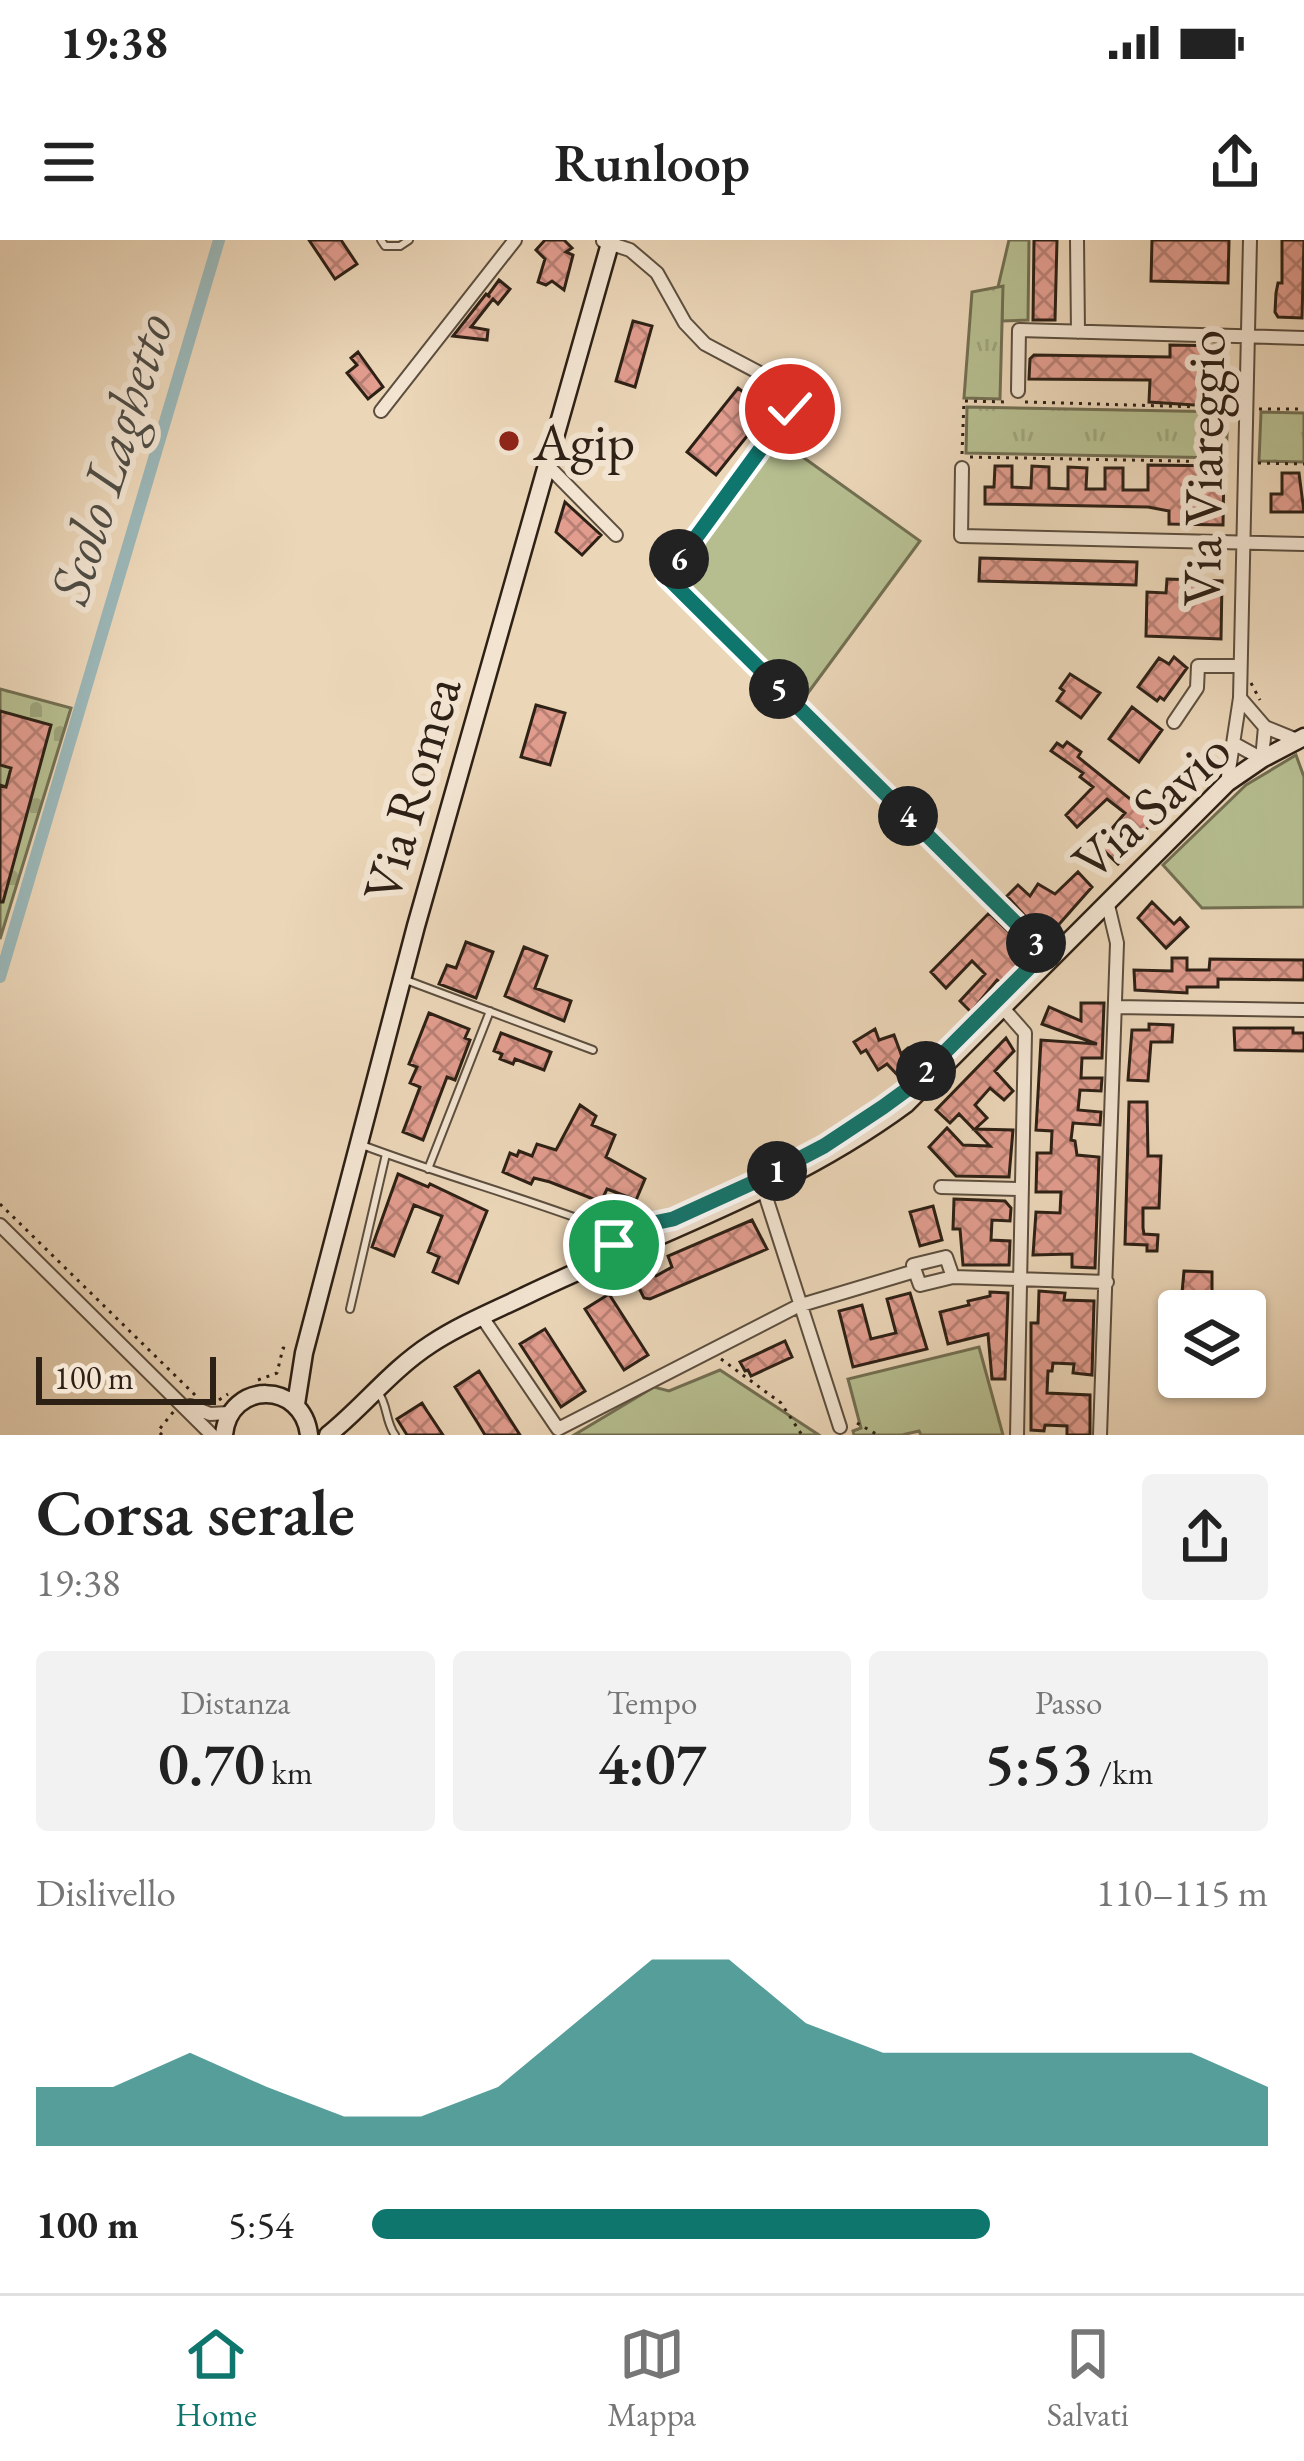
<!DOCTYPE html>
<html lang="it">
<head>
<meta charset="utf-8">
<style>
  body { margin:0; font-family:"EB Garamond",serif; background:#f2f2f2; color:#222; height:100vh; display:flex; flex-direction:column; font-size:45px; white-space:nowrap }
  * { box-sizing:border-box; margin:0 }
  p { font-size:39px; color:#767676 }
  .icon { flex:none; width:66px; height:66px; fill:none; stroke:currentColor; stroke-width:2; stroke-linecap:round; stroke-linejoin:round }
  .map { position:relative; height:1195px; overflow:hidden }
  .panel { display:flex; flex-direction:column; background:#fff; flex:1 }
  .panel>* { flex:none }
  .controls { position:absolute; left:1158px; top:1050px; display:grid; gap:24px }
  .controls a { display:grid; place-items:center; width:108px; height:108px; border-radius:12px; background:#fff; box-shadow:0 3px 9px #0004; font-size:60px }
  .scale { position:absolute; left:36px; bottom:30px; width:180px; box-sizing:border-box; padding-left:12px; border:6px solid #2d2015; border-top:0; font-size:33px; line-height:42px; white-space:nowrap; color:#2d2015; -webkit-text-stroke:9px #f2e4d1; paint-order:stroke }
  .pin { position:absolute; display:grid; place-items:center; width:102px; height:102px; color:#fff; margin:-51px; border:6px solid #fff; border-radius:50%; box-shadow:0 3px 12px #0007 }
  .km { position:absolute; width:60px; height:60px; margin:-30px; border-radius:50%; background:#222; color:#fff; font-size:33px; line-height:60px; text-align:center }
  .round { display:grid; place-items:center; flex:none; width:126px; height:126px; border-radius:12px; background:#f2f2f2 }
  .head { display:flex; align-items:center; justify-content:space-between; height:204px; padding:0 36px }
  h1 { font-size:66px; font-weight:600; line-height:90px }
  .figures { display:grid; grid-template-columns:repeat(3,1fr); gap:18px; height:204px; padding:12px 36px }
  .figures div { display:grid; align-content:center; border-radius:12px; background:#f2f2f2; text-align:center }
  .figures b { font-size:60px; font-weight:600 }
  .figures small { font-size:33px; font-weight:400 }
  .figures p { font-size:33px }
  .chart { height:336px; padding:24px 36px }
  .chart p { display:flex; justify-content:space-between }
  .chart svg { width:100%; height:216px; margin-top:12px; fill:#0f766e; opacity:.7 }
  ul { padding:0 36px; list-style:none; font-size:39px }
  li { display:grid; grid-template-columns:192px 144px 1fr; align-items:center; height:90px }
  li i { height:30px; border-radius:15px; background:#0f766e }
  .status { display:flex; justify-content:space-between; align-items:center; height:84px; padding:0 60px; background:#fff; direction:ltr }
  .status svg { height:33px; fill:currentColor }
  header { display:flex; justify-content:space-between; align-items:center; height:156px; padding:0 36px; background:#fff; font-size:54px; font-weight:600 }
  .dock { display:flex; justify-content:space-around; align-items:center; height:168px; border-top:3px solid #e0e0e0; background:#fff; font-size:33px; color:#767676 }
  .dock a { display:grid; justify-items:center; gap:6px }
  .dock .active { color:#0f766e }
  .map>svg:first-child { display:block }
</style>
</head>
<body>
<div class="status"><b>19:38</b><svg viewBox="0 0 49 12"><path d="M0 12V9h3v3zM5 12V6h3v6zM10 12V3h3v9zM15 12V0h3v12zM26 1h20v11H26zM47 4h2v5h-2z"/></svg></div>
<header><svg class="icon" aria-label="menu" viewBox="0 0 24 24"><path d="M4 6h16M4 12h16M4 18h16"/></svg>Runloop<svg class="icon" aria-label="share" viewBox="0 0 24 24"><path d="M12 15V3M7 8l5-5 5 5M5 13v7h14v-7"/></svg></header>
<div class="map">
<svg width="1304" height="1195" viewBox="0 0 1304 1195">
  <defs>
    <pattern id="cemetery-stones" width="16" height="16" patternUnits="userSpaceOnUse" patternTransform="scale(3)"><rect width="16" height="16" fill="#b6be90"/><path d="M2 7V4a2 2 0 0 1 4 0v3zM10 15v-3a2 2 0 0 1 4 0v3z" fill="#9da37b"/></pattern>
    <pattern id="park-tufts" width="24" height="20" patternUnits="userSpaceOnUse" patternTransform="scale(3)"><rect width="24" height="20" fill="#b6be90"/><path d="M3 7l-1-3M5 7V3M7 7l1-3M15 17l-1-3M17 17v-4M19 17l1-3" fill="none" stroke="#9da37b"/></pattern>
    <pattern id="building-cross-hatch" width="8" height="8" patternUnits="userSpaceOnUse" patternTransform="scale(3)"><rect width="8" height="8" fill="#e29d8f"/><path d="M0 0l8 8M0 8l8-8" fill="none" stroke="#b88074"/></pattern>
  </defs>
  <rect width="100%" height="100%" fill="#ebd6b8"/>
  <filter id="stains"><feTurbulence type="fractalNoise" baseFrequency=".00167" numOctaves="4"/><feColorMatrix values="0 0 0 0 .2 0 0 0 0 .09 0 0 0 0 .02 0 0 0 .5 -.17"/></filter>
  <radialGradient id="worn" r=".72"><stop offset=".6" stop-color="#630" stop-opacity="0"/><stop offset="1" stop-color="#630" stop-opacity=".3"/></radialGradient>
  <path fill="#b6be90" stroke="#726f52" stroke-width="3" d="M1009,0h20l-1,80 -26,1v-34h-4z
    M779,200l141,101 -118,160 -47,-37 -77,-82 -1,-15z
    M1296,515l8,22v130l-102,1 -39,-43 83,-80z
    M979,1107l24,88h-82l-2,-4 -17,4h-48l-1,-4 8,-3 -13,-49z
    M720,1130l99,65h-245l80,-48 15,4z"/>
  <path fill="url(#cemetery-stones)" stroke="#726f52" stroke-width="3" d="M0,449l71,19 -71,231z"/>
  <path fill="url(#park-tufts)" stroke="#726f52" stroke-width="3" d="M1003,46l-3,113 -36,-1 8,-106z
    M967,167l261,5 -2,46 -260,-5z
    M1261,172l43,1v49l-45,-1z"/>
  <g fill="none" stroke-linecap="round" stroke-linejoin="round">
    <path stroke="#9bb7b8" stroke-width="12" d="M0,737l219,-737"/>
  </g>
  <path fill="url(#building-cross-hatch)" stroke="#2d2015" stroke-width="3" d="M309,0h32l16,24 -22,15z
    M545,0h19l8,8 -6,4 7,3 -9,35 -12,-9 -6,4 -8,-3 7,-23 -9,-9z
    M1034,0h23l-2,80h-22z
    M1152,0h77l-1,43 -77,-2z
    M1282,0h22l-2,78 -24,-1 -3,-5 1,-19 2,-10h4z
    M499,40l11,9 -12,15 -5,-5 -22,28 17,3 -1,10 -34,-4 33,-42 4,3 -2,-2z
    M633,81l19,5 -17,61 -19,-6z
    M1170,105l56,1 -1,61 -76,-5 1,-22 -121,-1 1,-20 4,-4 136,2z
    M358,112l25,35 -15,12 -21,-26 10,-8 -6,-7z
    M738,148l29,23 -51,64 -29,-23z
    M1148,225l76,1 -1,59 -54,-1v-13l-21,-4 -163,-3v-17h9l1,-21h17v21l19,1 1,-22 17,1v21l19,1v-22l19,1 -1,21h19v-21h18v22h25z
    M1282,233h17l5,39h-33v-18h11z
    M565,262l36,33 -19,20 -26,-23z
    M980,318l157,4 -1,23 -157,-4z
    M1167,339l55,2 -1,58 -75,-3 1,-44 19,1z
    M1174,417l13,11 -23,32 -4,-3 -3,4 -19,-14 21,-29 10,6z
    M1070,434l30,19 -19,25 -24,-17 7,-10 -4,-3z
    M536,465l29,8 -15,52 -29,-8z
    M1132,467l30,23 -23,32 -30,-23z
    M0,471l51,14 -48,177h-3v-117l6,2 5,-19 -11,-3z
    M1067,502l14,10 -3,5 77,62 -37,45 -20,-19 27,-32 -18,-14 -30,28 -11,-12 27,-28 -13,-10 3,-4 -32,-22 6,-8 6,4z
    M1078,632l14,15 -46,52 -39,-43 11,-11 12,11 8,-12 17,10z
    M1152,662l22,22 6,-6 8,9 -22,21 -28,-30z
    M989,673l46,44 -14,13 -4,-4 -16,17 -4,-3 -26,32 -11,-11 25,-27 -13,-13 -26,27 -15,-16z
    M466,702l27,10 -17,46 -37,-14 8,-19 9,3z
    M524,707l23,9 -12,32 36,13 -7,20 -59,-25z
    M1172,718h15v12h22l1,-11 94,1v20l-86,-1v8h-31v6l-52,-3 -1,-20 38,1z
    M1081,763h23l-2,55h-20l-1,20h21l-1,13 -21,-1 -2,20 23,2 -1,13 -27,-2 -2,17 4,1 2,14 22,2 -4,111 -23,-1v-13l-39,1 3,-43 24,1 1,-21h-25l1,-39h14l1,-22 -16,-1 5,-90 56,4 -55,-20 7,-17 32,14z
    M429,773l40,16 -4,9 5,2 -15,40 -8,-3 -24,63 -20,-8 17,-45 -10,-4 7,-16 -8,-3z
    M1149,784l24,1 -1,17h-21l-3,39 -20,-1 4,-50h17z
    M1234,788h59v5h11v18l-69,-1z
    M875,789l4,11 15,-5 7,19 7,-6 8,8 6,-6 10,10 -25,25 -20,-21 -9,6 -12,-20 -5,3 -7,-11z
    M501,793l50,19 -7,18 -29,-11 -2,5 -13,-5 2,-5 -8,-3z
    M1006,798l8,13 -19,20 18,20 -9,9 -14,-12 -15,17 12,13 -12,11 38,1 -4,47 -53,-1 -27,-29 18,-19 16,17 27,1 -31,-32 -9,9 -14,-13z
    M1129,862h18l1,54h13l-2,52h-16v20l1,6 14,1 -1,16h-10v-6l-22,-1z
    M580,865l16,11 -4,9 23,10 -9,22 39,22 -9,21 -29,-11 -6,13 -51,-20 -16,-4 -3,6 -28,-12 7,-19 7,3 2,-5 13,5 5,-12 19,6z
    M398,934l30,13 2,-3 57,27 -29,72 -25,-11 6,-15 -11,-5 14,-36 -28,-11 -20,51 -22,-9z
    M954,959l51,2 6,7 -1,13 -18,-1 -1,20 19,1 -1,24h-46l-3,-36h-7z
    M933,966l9,34 -22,6 -10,-34z
    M752,980l15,29 -117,50 -6,-1 -5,-10 -5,2 -6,-13 19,-9 9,8 16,-9 -4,-11z
    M1184,1031l28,1v35l-28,4 -3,-7z
    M1039,1051l26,2 -1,7 30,1 -2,74 -19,-2 1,-9 -21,-1 -1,8h-4l-1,22 43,2v40h-23v-9l-22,-1 -1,6 -13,-1v-107h7z
    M990,1052l18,1 -3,86h-13l-4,-45 -40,10 -8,-32 29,-7 -1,-4 22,-5z
    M910,1053l17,56 -74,18 -14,-56 23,-6 9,34 25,-6 -9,-34z
    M609,1054l39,61 -24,15 -39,-61z
    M545,1089l40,62 -24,16 -41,-63z
    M785,1101l7,16 -41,19 -3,-6 -3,1 -5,-9z
    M479,1131l41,64h-35l-6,-10 -24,-38z
    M422,1163l5,8 16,24h-36l-10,-16z"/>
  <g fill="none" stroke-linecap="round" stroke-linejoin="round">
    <defs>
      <path id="lane" d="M381,0l4,6h15l9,-6
        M406,740l187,70
        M362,905c85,32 171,55 255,88l12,12
        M428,929l62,-158
        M350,1069l36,-155
        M378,1152c10,13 7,29 17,43"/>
      <path id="street" d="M1077,0l1,92
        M603,1l27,9 27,23 28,50 20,21 81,43 3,22 -122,168 383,380
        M1018,151l1,-61 285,8
        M381,171l134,-171
        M547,225l69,70
        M962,228l-1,68 343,8
        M1240,458l25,29 32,13
        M1174,482l23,-34 1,-22h42
        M1233,503l29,16 3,-32
        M1227,543l13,-85 10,-458
        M1115,767l189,3
        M1003,768l22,25 -8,402
        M941,947l81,2
        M764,951l76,236
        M0,985l212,210
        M953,1037l154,5
        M482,1077l76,112 240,-123 117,-35 5,14 33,-8 -7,-20 -33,8 2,6
        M190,1166l20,8 19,-1
        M1100,1195l17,-492 -10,-42"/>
      <path id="secondary" d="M296,1164l8,-51 112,-427 195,-686
        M224,1195c5,-55 79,-54 85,0
        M328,1195c36,-29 63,-65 103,-91 30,-20 65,-34 98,-50 128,-61 262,-105 377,-190l321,-321 35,-24 42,-22"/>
    </defs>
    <use href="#lane" stroke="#5c4e3e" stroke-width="10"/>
    <use href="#street" stroke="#5c4e3e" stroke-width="16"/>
    <use href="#secondary" stroke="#2d2015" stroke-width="21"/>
    <path stroke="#2d2015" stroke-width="3" stroke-dasharray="3 6" stroke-linecap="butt" d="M1025,162l212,6
      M1259,169h45
      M962,214l2,-53 45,1
      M970,217l261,5
      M1258,223l46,1
      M1251,443l9,17
      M0,964l196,192
      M721,1119l60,44 21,32
      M258,1140l19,-7 6,-25 5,1
      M210,1160h9l9,-6
      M857,1183l21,12
      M162,1195l-4,-4 16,-20"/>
    <use href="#lane" stroke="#f2e4d1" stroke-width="6"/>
    <use href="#street" stroke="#f2e4d1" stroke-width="12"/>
    <use href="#secondary" stroke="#f2e4d1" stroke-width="16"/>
  </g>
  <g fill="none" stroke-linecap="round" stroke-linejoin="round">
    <defs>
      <path id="route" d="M614,1005l30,-20 29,-6 88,-40 63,-33 59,-39 26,-19 136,-136 -378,-375 123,-168"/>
    </defs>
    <use href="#route" stroke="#fff" stroke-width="24"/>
    <use href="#route" stroke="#0f766e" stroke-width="15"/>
  </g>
  <circle fill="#8f2418" stroke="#f2e4d1" stroke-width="4.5" cx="509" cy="201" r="12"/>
  <g text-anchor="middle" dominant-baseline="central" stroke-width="12" stroke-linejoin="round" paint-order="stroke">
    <g font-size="54" fill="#2d2015" stroke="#f2e4d1" text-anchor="start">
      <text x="533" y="201">Agip</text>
    </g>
    <g font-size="54" fill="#2d2015" stroke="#f2e4d1">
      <text transform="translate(1203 228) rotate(-89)">Via Viareggio</text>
      <text transform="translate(411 549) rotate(-74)">Via Romea</text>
      <text transform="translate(1151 565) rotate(-42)">Via Savio</text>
    </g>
    <g font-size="57" font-style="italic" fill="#4e4d46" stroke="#f2e4d1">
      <text transform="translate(110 218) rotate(-73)">Scolo Laghetto</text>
    </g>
  </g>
  <rect width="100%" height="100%" filter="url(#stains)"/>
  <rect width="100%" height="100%" fill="url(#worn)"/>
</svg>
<div class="controls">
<a><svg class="icon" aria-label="layers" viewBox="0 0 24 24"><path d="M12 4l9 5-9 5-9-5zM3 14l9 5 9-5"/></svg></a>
</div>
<div class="scale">100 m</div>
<div class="pin" style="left:614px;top:1005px;background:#1e9e55"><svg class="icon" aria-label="arrive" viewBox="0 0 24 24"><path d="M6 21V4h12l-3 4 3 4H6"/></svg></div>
<div class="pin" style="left:790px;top:169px;background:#d93025"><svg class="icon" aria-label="check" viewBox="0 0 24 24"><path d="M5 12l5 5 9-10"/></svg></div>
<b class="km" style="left:777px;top:931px">1</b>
<b class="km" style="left:926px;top:831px">2</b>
<b class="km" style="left:1036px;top:703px">3</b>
<b class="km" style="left:908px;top:576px">4</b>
<b class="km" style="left:779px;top:449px">5</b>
<b class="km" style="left:679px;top:319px">6</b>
</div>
<section class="panel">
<div class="head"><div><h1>Corsa serale</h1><p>19:38</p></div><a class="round"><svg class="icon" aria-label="share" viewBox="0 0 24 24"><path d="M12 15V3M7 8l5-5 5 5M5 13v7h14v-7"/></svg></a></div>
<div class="figures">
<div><p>Distanza</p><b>0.70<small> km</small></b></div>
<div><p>Tempo</p><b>4:07</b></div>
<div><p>Passo</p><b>5:53<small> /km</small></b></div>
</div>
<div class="chart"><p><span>Dislivello</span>110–115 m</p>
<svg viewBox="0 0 160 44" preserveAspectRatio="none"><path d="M0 44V32L10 32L20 25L30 32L40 38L50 38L60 32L70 19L80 6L90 6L100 19L110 25L120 25L130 25L140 25L150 25L160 32V44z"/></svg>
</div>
<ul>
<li><b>100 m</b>5:54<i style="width:69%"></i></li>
</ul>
</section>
<nav class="dock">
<a class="active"><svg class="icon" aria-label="home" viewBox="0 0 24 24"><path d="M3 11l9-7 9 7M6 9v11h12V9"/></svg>Home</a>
<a><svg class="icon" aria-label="map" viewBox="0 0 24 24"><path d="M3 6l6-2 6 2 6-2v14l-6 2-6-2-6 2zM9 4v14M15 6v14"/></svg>Mappa</a>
<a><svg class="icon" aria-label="saved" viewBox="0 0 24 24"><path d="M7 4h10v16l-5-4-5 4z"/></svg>Salvati</a>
</nav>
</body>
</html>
